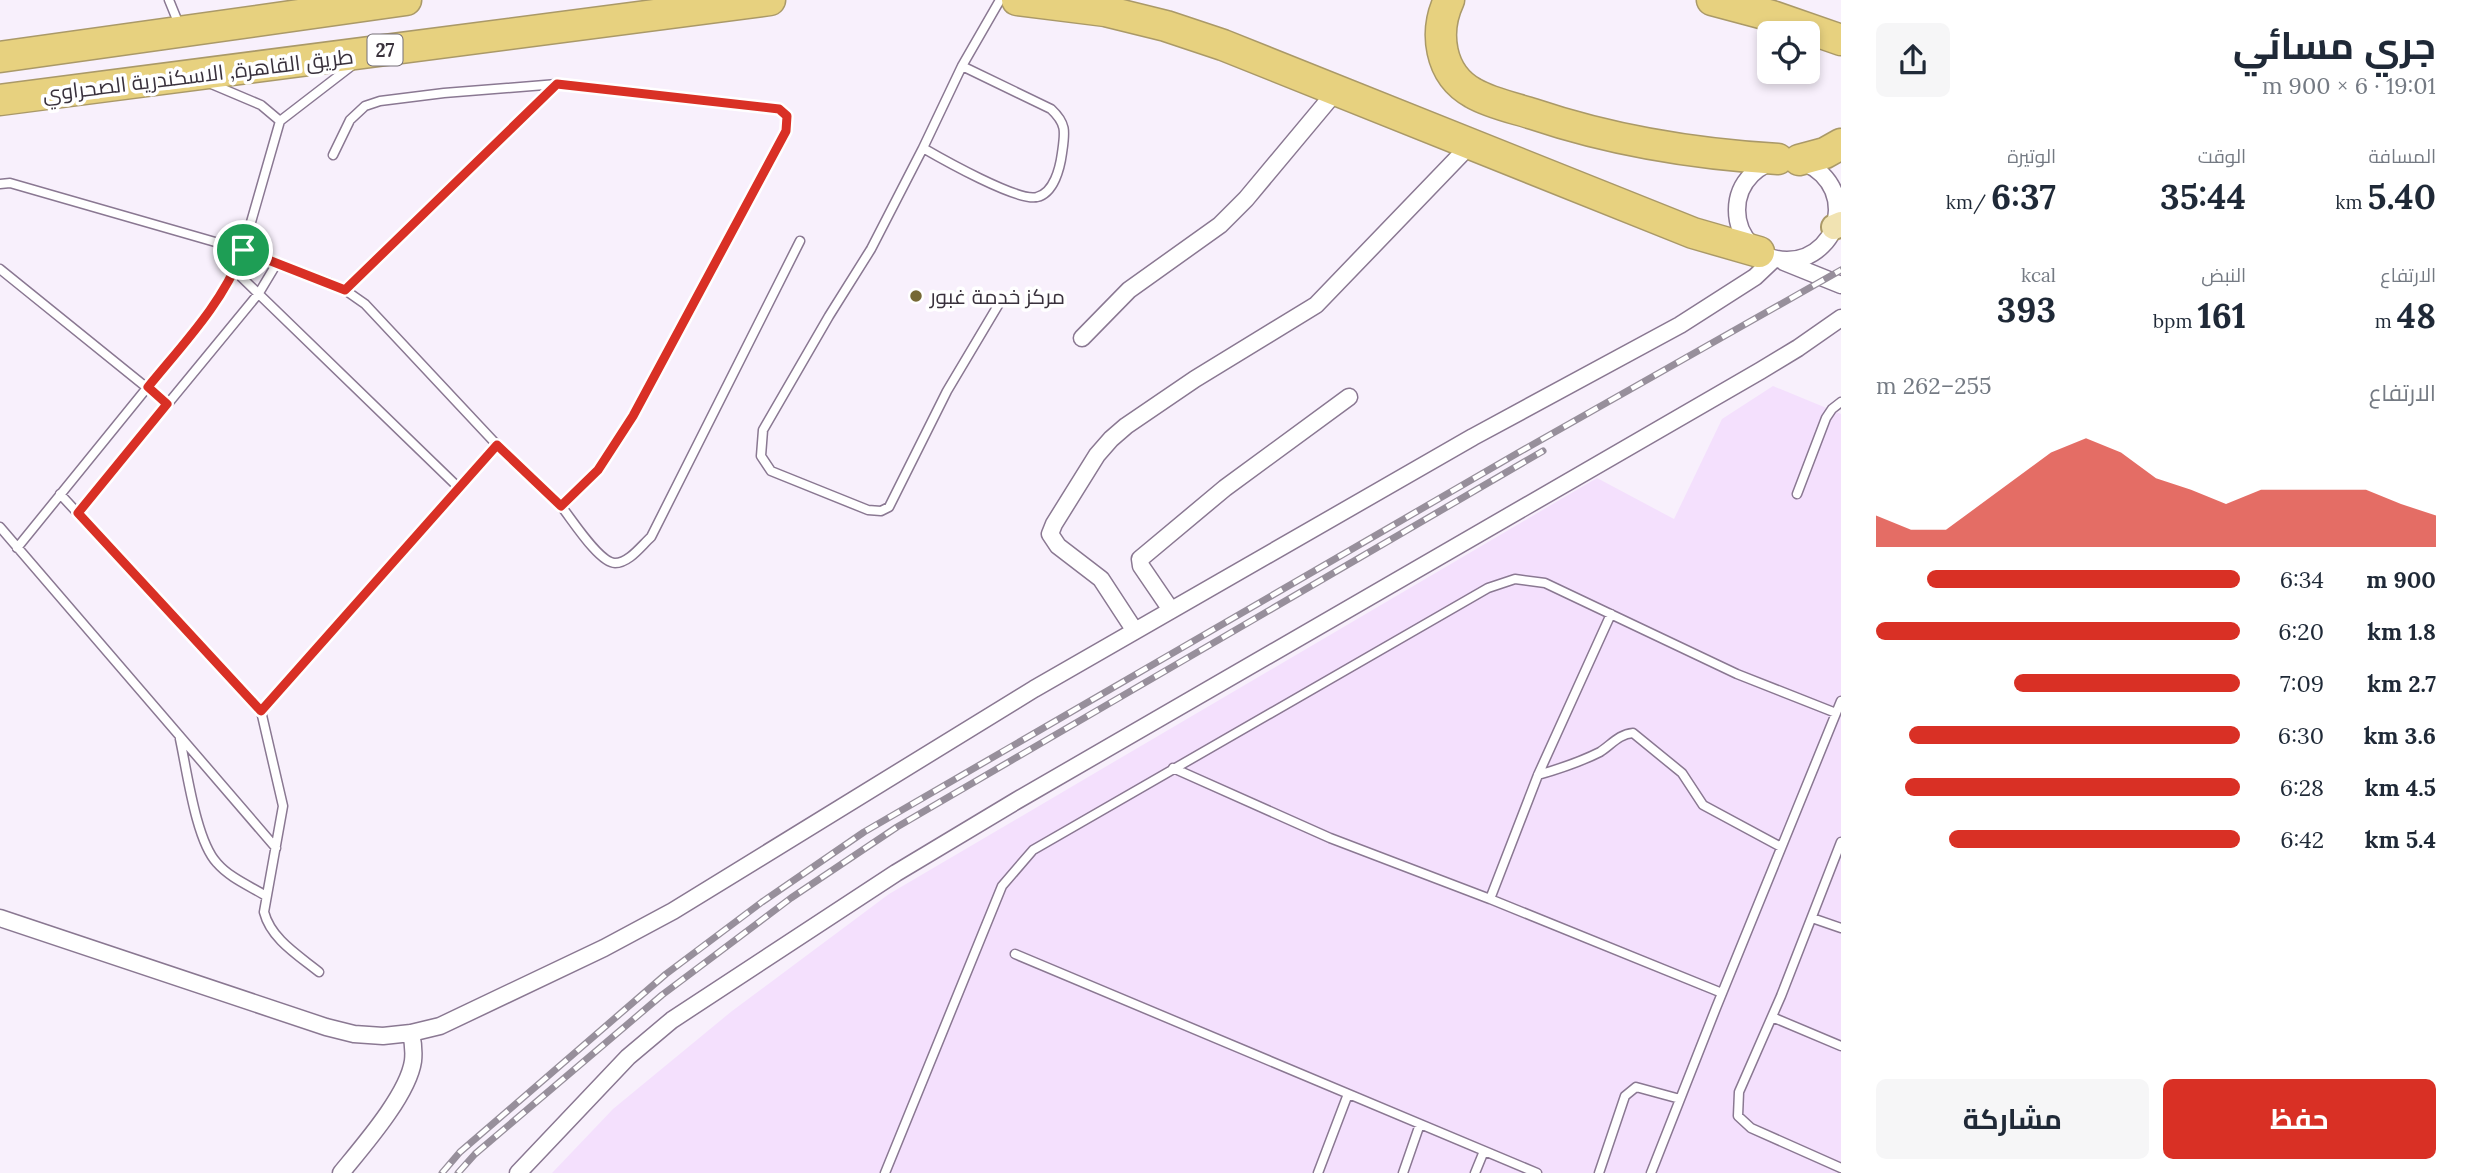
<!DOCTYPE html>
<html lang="ar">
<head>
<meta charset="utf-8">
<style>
  body { margin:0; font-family:Lora,Cairo,serif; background:#f6f6f7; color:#1f2937; direction:rtl; height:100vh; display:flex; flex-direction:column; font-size:26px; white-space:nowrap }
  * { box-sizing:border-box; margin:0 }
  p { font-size:23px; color:#747a83 }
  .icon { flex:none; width:38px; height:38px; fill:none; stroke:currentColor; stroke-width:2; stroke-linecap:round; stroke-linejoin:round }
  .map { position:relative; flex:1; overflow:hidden; direction:ltr }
  .sheet { display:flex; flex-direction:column; background:#fff; width:630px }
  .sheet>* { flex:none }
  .controls { position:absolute; left:1757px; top:21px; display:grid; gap:14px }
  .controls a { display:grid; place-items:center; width:63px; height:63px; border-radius:10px; background:#fff; box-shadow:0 4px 10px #0003; font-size:35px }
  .pin { position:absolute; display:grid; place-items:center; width:60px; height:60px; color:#fff; margin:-30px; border:4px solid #fff; border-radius:50%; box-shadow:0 2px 7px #0007 }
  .round { display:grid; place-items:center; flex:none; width:74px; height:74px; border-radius:10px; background:#f6f6f7 }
  .summary { display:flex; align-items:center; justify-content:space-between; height:119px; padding:0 35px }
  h1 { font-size:38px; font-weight:700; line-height:52px }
  .metrics { display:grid; grid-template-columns:repeat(3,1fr); gap:10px; height:119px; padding:7px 35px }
  .metrics div { display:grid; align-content:center }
  .metrics b { font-size:35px; font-weight:700 }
  .metrics small { font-size:19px; font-weight:400 }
  .metrics p { font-size:19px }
  .chart { height:196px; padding:14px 35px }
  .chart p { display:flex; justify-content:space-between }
  .chart svg { width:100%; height:126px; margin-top:7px; fill:#d93025; opacity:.7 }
  .action { display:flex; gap:14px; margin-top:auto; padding:14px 35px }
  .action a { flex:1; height:80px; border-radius:10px; background:#d93025; color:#fff; font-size:28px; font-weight:700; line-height:80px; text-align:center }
  .action a+a { background:#f6f6f7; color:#1f2937 }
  ul { padding:0 35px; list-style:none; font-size:23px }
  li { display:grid; grid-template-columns:112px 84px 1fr; align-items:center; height:52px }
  li i { height:18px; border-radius:9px; background:#d93025 }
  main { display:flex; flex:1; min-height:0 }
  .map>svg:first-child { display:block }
</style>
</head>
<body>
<main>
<section class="sheet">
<div class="summary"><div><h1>جري مسائي</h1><p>19:01 · 6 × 900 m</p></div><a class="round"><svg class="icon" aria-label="share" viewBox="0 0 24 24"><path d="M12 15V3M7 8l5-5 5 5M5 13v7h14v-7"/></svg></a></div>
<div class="metrics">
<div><p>المسافة</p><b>5.40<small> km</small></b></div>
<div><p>الوقت</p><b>35:44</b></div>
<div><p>الوتيرة</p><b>6:37<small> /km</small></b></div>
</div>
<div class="metrics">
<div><p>الارتفاع</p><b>48<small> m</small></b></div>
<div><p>النبض</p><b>161<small> bpm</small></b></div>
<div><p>kcal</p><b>393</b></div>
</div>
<div class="chart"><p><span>الارتفاع</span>255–262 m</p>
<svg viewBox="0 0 160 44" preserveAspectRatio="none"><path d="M0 44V33L10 38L20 38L30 29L40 20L50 11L60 6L70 11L80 20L90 24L100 29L110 24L120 24L130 24L140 24L150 29L160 33V44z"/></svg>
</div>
<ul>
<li><b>900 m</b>6:34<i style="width:86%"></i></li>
<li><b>1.8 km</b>6:20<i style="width:100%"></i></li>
<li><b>2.7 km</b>7:09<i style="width:62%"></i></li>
<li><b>3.6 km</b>6:30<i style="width:91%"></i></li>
<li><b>4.5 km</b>6:28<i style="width:92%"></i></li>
<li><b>5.4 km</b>6:42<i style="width:80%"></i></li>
</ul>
<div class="action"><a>حفظ</a><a>مشاركة</a></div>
</section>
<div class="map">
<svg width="1841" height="1173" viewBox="0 0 1841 1173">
  <rect width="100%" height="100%" fill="#f8f0fc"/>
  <path fill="#f4e0fd" d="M1773,386l68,28v759h-1289l61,-64 119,-98 157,-117 708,-416 77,41 48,-100z"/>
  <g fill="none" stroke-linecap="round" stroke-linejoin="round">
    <defs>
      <path id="service" d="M169,0l11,27
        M962,66l89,43c16,15 14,23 11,44 -2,15 -8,40 -25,44 -19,5 -95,-38 -114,-49l39,-82 38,-66
        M209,83l52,22 19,16
        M923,148l-52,101 -42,67 -66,114 -2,26 10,15 97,39 13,1 8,-4 58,-116 56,-94
        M333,155l17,-35 15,-14 15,-5 64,-8 113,-9
        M0,184l10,-1 233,67 87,33 15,7 20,14 132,141 64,61 37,-36 35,-54 153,-285 1,-15 -8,-7 -222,-25 -212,206
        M0,269l167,135
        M235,271l224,217
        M60,494l201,217 236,-266
        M1797,494l29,-76 6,-9 9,-7
        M561,506c10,12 38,57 54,57 14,0 26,-17 36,-26l149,-296
        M78,513l181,-220 18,-30
        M0,527l276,321
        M17,548l198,-244 13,-20 15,-34 37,-129 74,-57
        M1611,614l-73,161 -48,124 232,94
        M261,711l22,95 -19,106c7,27 34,43 55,60
        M180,739c7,32 16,102 37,124 13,15 33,23 49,33
        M1173,768l157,70 160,61
        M1538,775c21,-6 42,-13 62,-23 11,-7 19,-18 33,-19l49,40 21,32 78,42
        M1841,842l-60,154 -42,96 -1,24 13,12 90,40
        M1812,918l29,10
        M1015,954l522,219
        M1772,1017l69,29
        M885,1173l117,-287 31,-36 455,-262 27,-9 30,4 192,91 99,39
        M1318,1173l30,-79
        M1403,1173l17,-49
        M1475,1173l9,-22
        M1599,1173l26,-77 11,-9 44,12
        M1651,1173l65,-165 125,-307"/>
      <path id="minor" d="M1737 210a50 50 0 1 1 100 0a50 50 0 1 1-100 0Z
        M1784,262l57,23
        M1082,338l47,-48 91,-65 26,-26 91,-109
        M1171,610l-30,-44 -1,-7 85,-71 124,-91
        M1135,631l-34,-52 -43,-33 -8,-12 4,-10 43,-69 14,-16 15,-13 69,-47 121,-74 155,-161
        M0,918l326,109 28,7 29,2 28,-3 29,-7 164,-78 69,-37 361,-222 439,-252 207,-112 75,-48 19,-18
        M341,1173c22,-27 67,-78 72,-112 1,-9 0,-19 -2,-28
        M518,1173l110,-116 44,-37 224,-147 120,-72 744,-430 38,-23 43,-30"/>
      <path id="primary" d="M1834,227l7,-3"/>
      <path id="motorway" d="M1017,0l88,11 61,15 57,19 470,188 66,19
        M1449,0c-15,32 -10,74 24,93 17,10 41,15 60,21 80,27 161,40 245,45
        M1712,0l60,16 69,24
        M0,57l406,-57
        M0,100l770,-100
        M1799,160l26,-7 16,-9"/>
    </defs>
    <use href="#service" stroke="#8a7892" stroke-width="11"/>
    <use href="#minor" stroke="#8a7892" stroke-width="19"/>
    <use href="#primary" stroke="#aa9968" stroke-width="28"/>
    <use href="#motorway" stroke="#aa9968" stroke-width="33"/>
    <use href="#service" stroke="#fff" stroke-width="8"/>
    <use href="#minor" stroke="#fff" stroke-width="16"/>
    <use href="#primary" stroke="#f1e3b2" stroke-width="24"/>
    <use href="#motorway" stroke="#e7d17f" stroke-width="30"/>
    <defs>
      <path id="rail" d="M442,1173l18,-21 206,-178 96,-72 102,-70 652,-378 325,-184
        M458,1173l17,-19 187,-159 129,-97 106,-71 646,-376"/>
    </defs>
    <use href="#rail" stroke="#978f9b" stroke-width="7"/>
    <use href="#rail" stroke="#fff" stroke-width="4.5" stroke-dasharray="13" stroke-linecap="butt"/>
  </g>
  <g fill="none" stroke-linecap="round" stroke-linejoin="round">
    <defs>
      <path id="route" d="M557,84l222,25 8,7 -1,15 -153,285 -35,54 -37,36 -64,-61 -236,266 -183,-198 89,-109 -19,-17c35,-43 75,-84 95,-137l102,40z"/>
    </defs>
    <use href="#route" stroke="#fff" stroke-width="14"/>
    <use href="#route" stroke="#d93025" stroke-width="9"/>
  </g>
  <circle fill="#766835" stroke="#fff" stroke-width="2.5" cx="916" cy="296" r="7"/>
  <g text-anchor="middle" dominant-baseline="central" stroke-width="7" stroke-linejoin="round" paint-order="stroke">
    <rect fill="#fff" stroke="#746f76" stroke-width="2" x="367.5" y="34.5" width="35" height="31" rx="5"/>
    <g font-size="19" font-weight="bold" fill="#39313c">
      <text x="385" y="50">27</text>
    </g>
    <g font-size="21" fill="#39313c" stroke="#fff">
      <text transform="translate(198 75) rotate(-7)">طريق القاهرة, الاسكندرية الصحراوي</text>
    </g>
    <g font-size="21" fill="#39313c" stroke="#fff" text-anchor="start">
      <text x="930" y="296">مركز خدمة غبور</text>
    </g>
  </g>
</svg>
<div class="controls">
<a><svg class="icon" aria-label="locate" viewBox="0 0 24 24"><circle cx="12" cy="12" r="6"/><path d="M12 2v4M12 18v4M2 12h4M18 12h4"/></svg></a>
</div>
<div class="pin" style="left:243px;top:250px;background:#1e9e55"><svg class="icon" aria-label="arrive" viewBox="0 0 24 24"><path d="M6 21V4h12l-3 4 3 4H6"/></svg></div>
</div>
</main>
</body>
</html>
